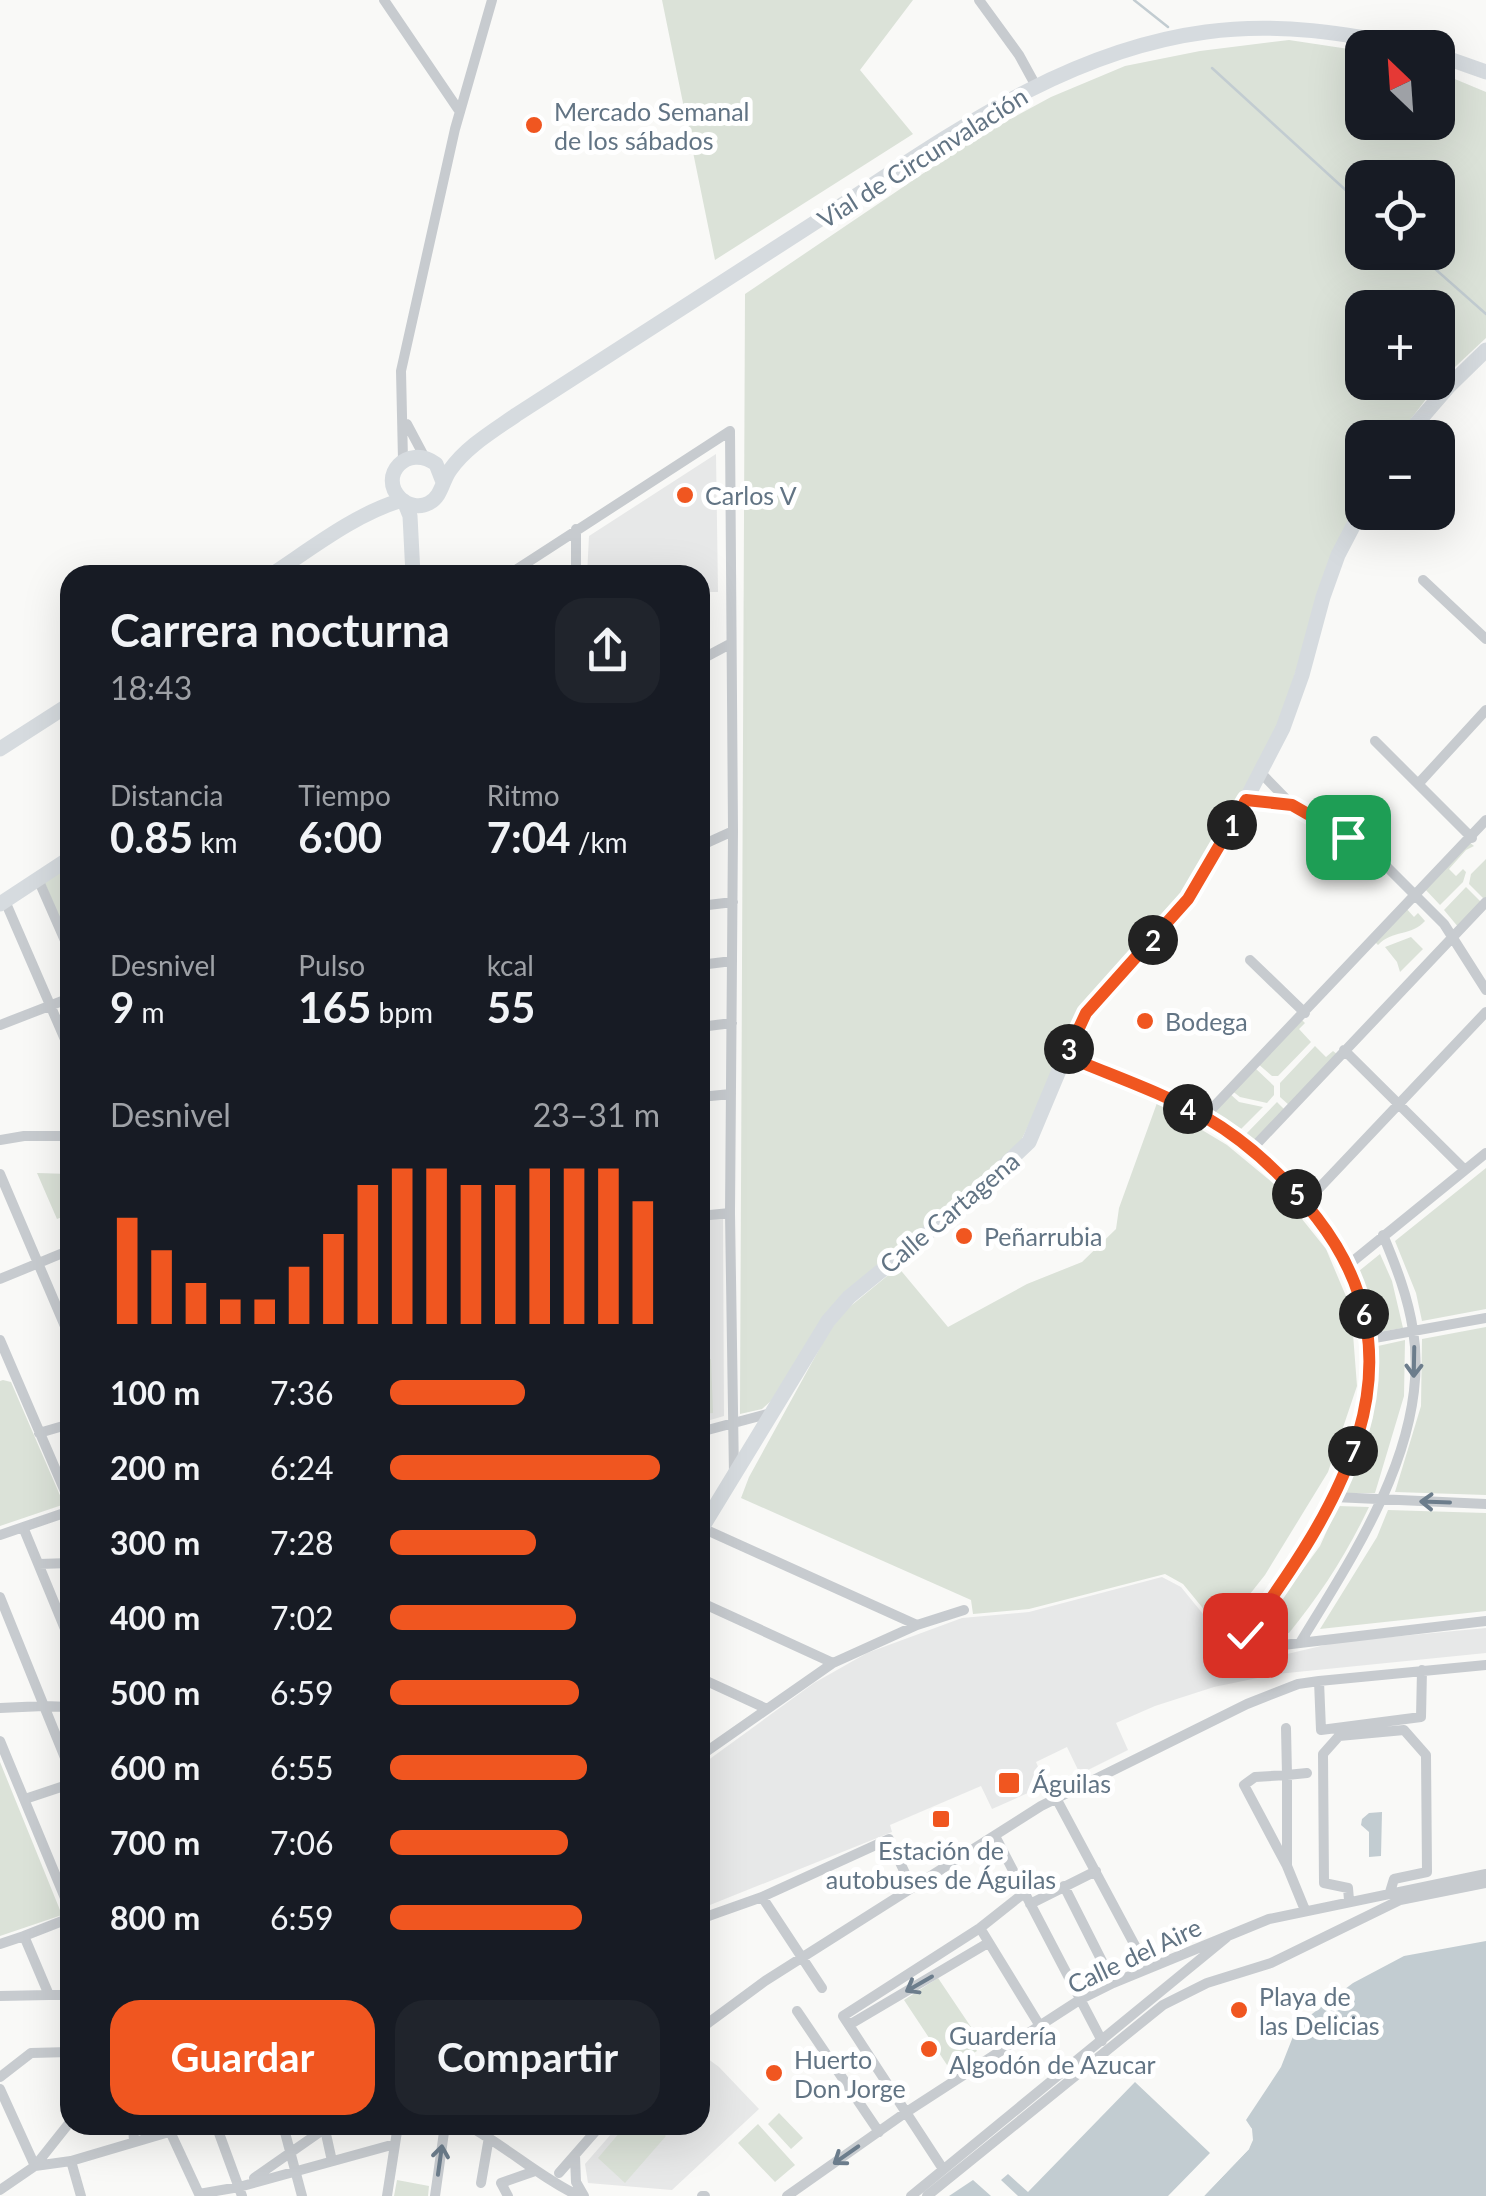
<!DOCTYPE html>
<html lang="es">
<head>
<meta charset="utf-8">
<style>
  body { margin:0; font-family:Lato,sans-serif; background:#20242c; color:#f1f3f6; height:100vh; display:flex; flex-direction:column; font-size:38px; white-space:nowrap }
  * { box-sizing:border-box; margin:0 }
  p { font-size:32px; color:#9ea1a6 }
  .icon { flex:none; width:55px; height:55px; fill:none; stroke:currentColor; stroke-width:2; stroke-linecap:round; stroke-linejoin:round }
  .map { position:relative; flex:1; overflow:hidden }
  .drawer { position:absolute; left:60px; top:565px; width:650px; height:1570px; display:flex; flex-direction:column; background:#171b24; border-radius:30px; box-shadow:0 10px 40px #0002 }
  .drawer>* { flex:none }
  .needle { width:65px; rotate:335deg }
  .buttons { position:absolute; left:1345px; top:30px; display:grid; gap:20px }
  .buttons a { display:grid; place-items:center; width:110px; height:110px; border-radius:20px; background:#171b24; box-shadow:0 10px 40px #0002; font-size:50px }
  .pin { position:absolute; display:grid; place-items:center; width:85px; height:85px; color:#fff; margin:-42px; border-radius:20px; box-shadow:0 5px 15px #0006 }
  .km { position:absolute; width:50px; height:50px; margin:-25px; border-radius:50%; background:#222; color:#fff; font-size:28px; line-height:50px; text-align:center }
  .round { display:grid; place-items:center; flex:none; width:105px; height:105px; border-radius:30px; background:#20242c }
  .head { display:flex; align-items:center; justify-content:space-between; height:170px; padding:0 50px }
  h1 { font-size:45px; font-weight:700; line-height:75px }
  .figures { display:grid; grid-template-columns:repeat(3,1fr); gap:15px; height:170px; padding:10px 50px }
  .figures div { display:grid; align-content:center }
  .figures b { font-size:42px; font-weight:700 }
  .figures small { font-size:28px; font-weight:400 }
  .figures p { font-size:28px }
  .chart { height:280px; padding:20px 50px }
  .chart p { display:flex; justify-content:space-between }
  .chart svg { width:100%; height:180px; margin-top:10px; stroke:#f05620; stroke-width:6 }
  .cta { display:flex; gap:20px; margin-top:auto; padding:20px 50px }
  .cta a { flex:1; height:115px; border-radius:30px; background:#f05620; color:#fff; font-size:40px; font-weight:700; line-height:115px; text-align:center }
  .cta a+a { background:#20242c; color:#f1f3f6 }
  ul { padding:0 50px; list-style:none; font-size:32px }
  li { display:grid; grid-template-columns:160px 120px 1fr; align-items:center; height:75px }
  li i { height:25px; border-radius:12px; background:#f05620 }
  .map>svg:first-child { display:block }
</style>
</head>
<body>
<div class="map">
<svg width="1486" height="2196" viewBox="0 0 1486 2196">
  <rect width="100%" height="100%" fill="#f9f9f7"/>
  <path fill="#e7e8e8" d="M716,454l2,138h-18v-17h-113l2,-39z
    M723,1218l1,198 -24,7v-202z
    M1162,1577l19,10 31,38 42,25 33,4 51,-12 148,-14v25l-209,21 -63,13 -59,19 -39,17 12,27 -48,24 -13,-27 -31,15 10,23 -54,24 -11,-23 -91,39 2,7 -192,77v-143l114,-83 53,-30 95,-35 67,-6z
    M700,2053l19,14 40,42 -87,81 -84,-7 -3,-19 34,-39h81z"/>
  <path fill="#dbe2d8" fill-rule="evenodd" d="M662,0h251l-53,70 53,64 -198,126z
    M1289,40l73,11v71h76v-50l48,20v246l-46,43 -43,56 -35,1v61l-29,55 -53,167 -68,130 -25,40 -59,68 -77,119 -32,67 -21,23 -152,123 -75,110 -9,8 -22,5 5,-1120 232,-157 74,-40 74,-31 75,-15zM1362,178h76v74h-76zM1362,308h76v74h-76z
    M1468,841l6,5 -8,4 -17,19 7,7 7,-7 3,3 -3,10 -23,23 -16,-17z
    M1486,859v40l-1,1 -16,-16 2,-10z
    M70,864v79l-26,-62z
    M1466,887l16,16 -23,25 -15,-18z
    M1405,907l9,10 4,-4 7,8c-13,15 -33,9 -47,24l-4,-4z
    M1411,937l12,12 -23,23 -3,-10 -12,-15z
    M1300,1018l5,5 -6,6 12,13 -33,34h-6l-15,-13z
    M1315,1046l11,11 7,-6 5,4 -48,51 -10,-9v-14z
    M1254,1067l20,19v9l-7,8 -27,-6 -9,-7z
    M1229,1093l10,9 24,5 -23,23 -28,-19z
    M1277,1102l9,9 -30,32 -10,-9z
    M1157,1103l70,42 47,39 52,65 25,59 6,78 -29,86 -63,103 -34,43 27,25 -43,-20 -32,-39 -18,-10 -136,35 -56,5 -2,-14 -230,-102 8,-21 78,-142 14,-21 57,-47 50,60 79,-43 55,-22 34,-33 3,-21z
    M1486,1168v141l-64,12 -6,-28 -21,-52z
    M37,1173l33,1v40l-13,5z
    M1380,1254l12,27 11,47 -25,4 -4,-22 -15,-39z
    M1486,1327v168l-91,-3 26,-86 1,-67z
    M1405,1340l-1,56 -29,97h-29c20,-48 35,-95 32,-147z
    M700,1359h11l2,54 -13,1z
    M3,1380l8,2 51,118v5l-62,21v-145z
    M1338,1506l31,1c-22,46 -48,87 -80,126l-21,1 -4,-6 2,-8 54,-74z
    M1388,1510l98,3v98l-166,18 57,-92z
    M0,1762l62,153 -62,21z
    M938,1978l35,52 -7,5 11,16 -28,17 -45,-68z
    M779,2113l24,25 -12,11 -23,-25z
    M758,2124l37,41 -20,17 -37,-39z
    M626,2125h28l12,11 -41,47 -27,-25z
    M397,2180l32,6 -1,10h-34z"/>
  <path fill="#c2ccd1" d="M1382,1812l-1,44 -12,1v-25l-8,-7 1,-6 7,-6z
    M1486,1941v255h-282l45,-47 3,-20 -6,-9 35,-53 13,-33 14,-17 45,-34 51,-27z
    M1135,2082l75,71 -42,43h-150l-17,-16 7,-6 20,18z
    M973,2180l18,16h-42z"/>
  <path fill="#f9f9f7" d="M1241,2118l11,11 1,11 -4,9 -45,47h-5l46,-50 3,-7z"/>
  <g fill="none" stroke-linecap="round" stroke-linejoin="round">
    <path stroke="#c2ccd1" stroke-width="2.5" d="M1134,0l34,27
      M1212,68l150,137
      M1416,252l70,62"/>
    <path stroke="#c7cbcf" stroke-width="10" d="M384,0l76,112
      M979,0l40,55 17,31
      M407,424l17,32
      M730,431l3,400 -3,382 4,262
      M403,460l-2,-89 54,-242 37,-129
      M508,575l222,-144
      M576,575v-46
      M1423,580l63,59
      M700,660l30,-16
      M1375,741l97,97
      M1260,772l32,33 56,32 34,25 62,62 42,66
      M1419,783l67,-73
      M1245,801l46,4
      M700,846l33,-15
      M38,879l32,73
      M5,901l65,150
      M700,906l33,-4
      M1250,960l55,53
      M700,965l32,-4
      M0,1025l70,-27
      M700,1027l32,-4
      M1344,1050l121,120
      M1066,1056c47,19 95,36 139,61 43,25 81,61 112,101 114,148 20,291 -72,417
      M700,1097l31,-3
      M1204,1117l282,-297
      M0,1140l24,-4h46
      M1251,1150l235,-248
      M0,1174l70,164
      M1305,1203l181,-191
      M700,1216l30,-3
      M1347,1266l139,-113
      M0,1279l70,-29
      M1369,1339l117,-21
      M0,1340l70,163
      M700,1432l71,-19
      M39,1433l31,-9
      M1334,1497l152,7
      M23,1527l47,114
      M702,1528l215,97
      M0,1535l70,-24
      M39,1564l31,-1
      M0,1597l44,109 26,1
      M700,1602l133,61
      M1237,1631l28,14h18l203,-24
      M1300,1643c54,-89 131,-202 113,-313 -5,-33 -17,-64 -30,-95
      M700,1678l67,31
      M1319,1681l2,49 100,-13 1,-47
      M0,1708l44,-2 26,64
      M1286,1728l1,47 20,-2
      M0,1741l70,169
      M700,1756l133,-93 84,-38 47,-15
      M1056,1798l91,170
      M25,1799l45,-15
      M995,1836l107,205
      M1287,1866v-91l-32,2 -11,8 43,81 18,44
      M1064,1886l49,97
      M762,1897l60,91
      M1349,1900l-1,-12 -24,-5 -1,-129 16,-18 65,-6 22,25 1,117 -33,7 -4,13
      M1030,1904l66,-33
      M70,1918l-46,18 25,59h21
      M700,1919l62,-22 127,-58 23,49
      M980,1928l60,98
      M0,1944l24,-8
      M0,1996l49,-1
      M797,2011l82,121
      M849,2025l139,-82
      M700,2029l65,-48 276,-175 206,-102 51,-20 21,-3 167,-16
      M0,2077l31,-24 39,-1
      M0,2089l35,77
      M133,2125l1,17
      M167,2125l33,71
      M216,2125l26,71
      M283,2125l19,71
      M324,2125l8,36
      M467,2125c39,21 72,52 112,71
      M575,2156l1,26 8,14
      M71,2161l10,35
      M35,2166l36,-5 98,-29
      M943,2169l-100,-153 137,-88 44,-35
      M559,2173l42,-48
      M254,2178l76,-53
      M481,2183l8,-46
      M0,2190l35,-24 35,-44
      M199,2194l40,-7 156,-43
      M387,2196l11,-71
      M435,2196l10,-71
      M508,2196l-7,-13 34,-12
      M702,2196h3
      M787,2196l118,-83 176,-114 32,-16 156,-64 217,-45
      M911,2196l315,-258
      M927,2196l236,-191 44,-22 64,-20 129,-63 86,-17"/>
    <path stroke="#d6dbdf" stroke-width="15" d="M1438,55l48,17
      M1404,438l45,-52 37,-36
      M443,482l-7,-18c-29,-21 -58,12 -36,34 8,8 20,10 29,5 13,-7 13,-22 21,-33 16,-23 43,-39 66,-55 102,-65 204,-131 306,-197 119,-77 239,-167 384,-186 71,-10 142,1 210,16
      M404,501l6,15 3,59
      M271,575c41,-27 84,-61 131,-75
      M0,749l70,-45
      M0,904l70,-46
      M700,1531l128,-210 21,-24 119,-97 61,-58 47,-112 10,-17 102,-114 50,-84 45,-87 19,-53 21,-78 15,-42 24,-46"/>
  </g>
  <defs><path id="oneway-shaft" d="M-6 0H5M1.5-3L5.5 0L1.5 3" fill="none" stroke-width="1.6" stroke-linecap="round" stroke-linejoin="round" transform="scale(2.5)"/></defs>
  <g stroke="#6c7d8c">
    <use href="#oneway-shaft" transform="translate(1414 1362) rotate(91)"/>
    <use href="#oneway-shaft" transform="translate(1435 1502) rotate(-178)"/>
    <use href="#oneway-shaft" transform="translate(919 1984) rotate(150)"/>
    <use href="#oneway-shaft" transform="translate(846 2155) rotate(145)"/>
    <use href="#oneway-shaft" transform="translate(440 2160) rotate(-82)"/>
  </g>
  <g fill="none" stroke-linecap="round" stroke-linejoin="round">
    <defs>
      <path id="route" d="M1245,1635c92,-126 186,-270 72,-417 -31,-40 -69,-76 -112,-101 -44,-25 -92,-41 -139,-61l20,-43 102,-114 58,-99 46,5 56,32"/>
    </defs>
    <use href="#route" stroke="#fff" stroke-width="20"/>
    <use href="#route" stroke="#f05620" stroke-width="12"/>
  </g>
  <g fill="#f05620" stroke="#fff" stroke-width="4">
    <circle cx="534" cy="125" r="10"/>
    <circle cx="685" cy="495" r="10"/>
    <circle cx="1145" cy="1021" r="10"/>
    <circle cx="964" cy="1236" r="10"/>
    <rect x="997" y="1771" width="24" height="24" rx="5"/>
    <rect x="931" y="1809" width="20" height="20" rx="5"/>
    <circle cx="1239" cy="2010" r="10"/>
    <circle cx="929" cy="2049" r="10"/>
    <circle cx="774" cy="2073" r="10"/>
  </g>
  <g text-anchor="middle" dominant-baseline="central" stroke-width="10" stroke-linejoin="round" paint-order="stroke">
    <g font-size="25" fill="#627484" stroke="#fff" text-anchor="start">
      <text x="554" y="111">Mercado Semanal<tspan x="554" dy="29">de los sábados</tspan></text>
      <text x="705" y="495">Carlos V</text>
      <text x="1165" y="1021">Bodega</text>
      <text x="984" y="1236">Peñarrubia</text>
      <text x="1032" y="1783">Águilas</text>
      <text x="941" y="1850" text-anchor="middle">Estación de<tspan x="941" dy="29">autobuses de Águilas</tspan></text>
      <text x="1259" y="1996">Playa de<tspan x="1259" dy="29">las Delicias</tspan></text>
      <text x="949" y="2035">Guardería<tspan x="949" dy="29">Algodón de Azucar</tspan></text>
      <text x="794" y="2059">Huerto<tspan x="794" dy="29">Don Jorge</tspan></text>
    </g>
    <g font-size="25" fill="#627484" stroke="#fff">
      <text transform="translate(922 157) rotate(-32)">Vial de Circunvalación</text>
      <text transform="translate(949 1212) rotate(-40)">Calle Cartagena</text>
      <text transform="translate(1134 1955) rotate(-25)">Calle del Aire</text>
    </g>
  </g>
</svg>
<div class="buttons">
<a><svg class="needle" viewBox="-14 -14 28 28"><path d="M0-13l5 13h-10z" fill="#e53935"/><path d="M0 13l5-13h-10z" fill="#9ea1a6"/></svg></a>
<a><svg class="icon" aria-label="locate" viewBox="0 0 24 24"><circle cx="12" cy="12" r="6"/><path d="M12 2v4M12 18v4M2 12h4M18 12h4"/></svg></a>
<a>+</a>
<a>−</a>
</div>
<div class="pin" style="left:1348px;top:837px;background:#1e9e55"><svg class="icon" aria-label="arrive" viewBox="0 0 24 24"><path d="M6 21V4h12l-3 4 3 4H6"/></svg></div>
<div class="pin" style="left:1245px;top:1635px;background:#d93025"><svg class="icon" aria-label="check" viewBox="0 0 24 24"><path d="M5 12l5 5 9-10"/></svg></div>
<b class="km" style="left:1232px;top:825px">1</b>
<b class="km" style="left:1153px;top:940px">2</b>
<b class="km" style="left:1069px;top:1049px">3</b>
<b class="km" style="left:1188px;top:1109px">4</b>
<b class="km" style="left:1297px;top:1194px">5</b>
<b class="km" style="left:1364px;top:1314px">6</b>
<b class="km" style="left:1353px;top:1451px">7</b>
<section class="drawer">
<div class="head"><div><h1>Carrera nocturna</h1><p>18:43</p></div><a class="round"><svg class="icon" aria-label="share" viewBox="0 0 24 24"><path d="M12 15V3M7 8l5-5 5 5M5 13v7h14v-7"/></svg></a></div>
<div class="figures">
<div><p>Distancia</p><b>0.85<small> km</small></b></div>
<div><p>Tiempo</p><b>6:00</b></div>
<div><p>Ritmo</p><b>7:04<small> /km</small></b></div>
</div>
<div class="figures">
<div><p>Desnivel</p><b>9<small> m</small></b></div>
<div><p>Pulso</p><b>165<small> bpm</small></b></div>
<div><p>kcal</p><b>55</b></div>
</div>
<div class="chart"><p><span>Desnivel</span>23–31 m</p>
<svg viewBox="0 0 160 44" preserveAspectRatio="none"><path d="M5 44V18M15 44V26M25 44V34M35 44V38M45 44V38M55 44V30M65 44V22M75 44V10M85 44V6M95 44V6M105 44V10M115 44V10M125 44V6M135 44V6M145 44V6M155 44V14"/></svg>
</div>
<ul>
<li><b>100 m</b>7:36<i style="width:50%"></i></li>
<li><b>200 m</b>6:24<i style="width:100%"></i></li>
<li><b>300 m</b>7:28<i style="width:54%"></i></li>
<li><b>400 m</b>7:02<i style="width:69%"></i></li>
<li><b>500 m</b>6:59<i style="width:70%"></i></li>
<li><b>600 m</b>6:55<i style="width:73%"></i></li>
<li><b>700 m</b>7:06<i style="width:66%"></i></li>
<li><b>800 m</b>6:59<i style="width:71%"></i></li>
</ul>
<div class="cta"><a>Guardar</a><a>Compartir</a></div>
</section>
</div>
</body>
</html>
